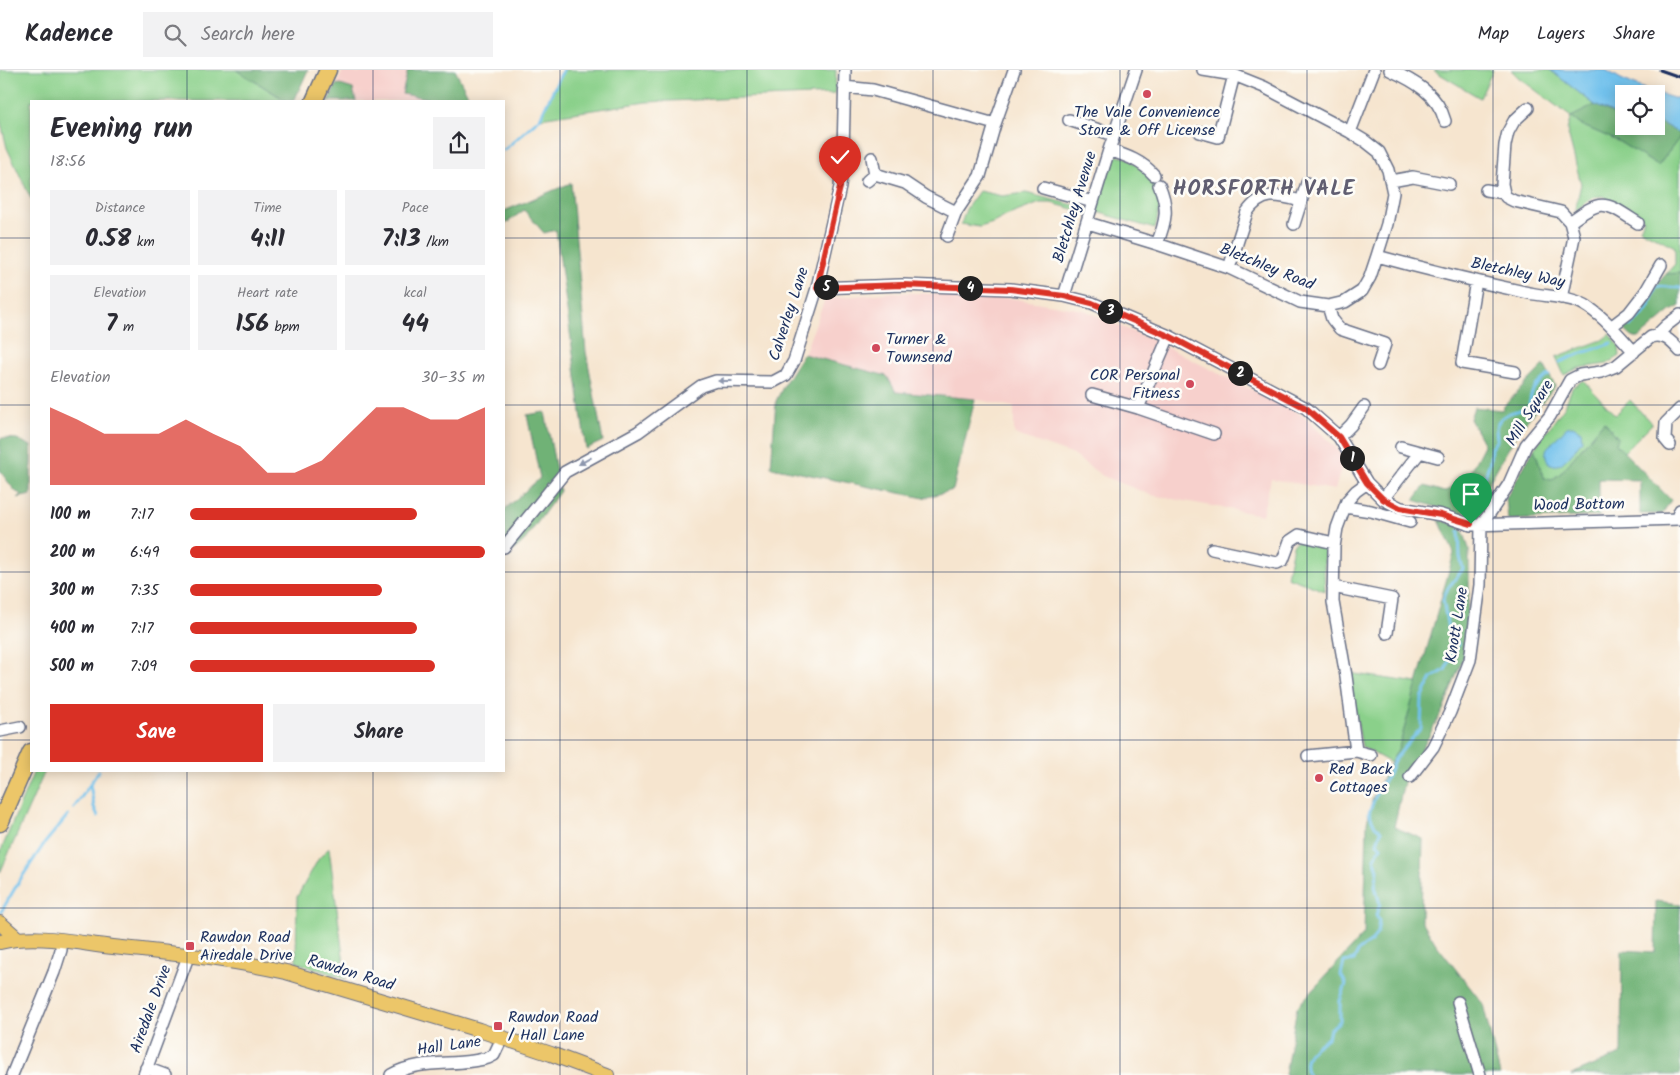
<!DOCTYPE html>
<html lang="en">
<head>
<meta charset="utf-8">
<style>
  body { margin:0; font-family:Kalam,sans-serif; background:#f2f2f3; color:#2b2b33; height:100vh; display:flex; flex-direction:column; font-size:19px; white-space:nowrap }
  * { box-sizing:border-box; margin:0 }
  p { font-size:16px; color:#7c7c81 }
  .icon { flex:none; width:28px; height:28px; fill:none; stroke:currentColor; stroke-width:2; stroke-linecap:round; stroke-linejoin:round }
  .map { position:relative; flex:1; overflow:hidden }
  .sheet { position:absolute; left:30px; top:30px; width:475px; height:672px; display:flex; flex-direction:column; background:#fff; border-radius:0px; box-shadow:0 2px 12px #0003 }
  .sheet>* { flex:none }
  .buttons { position:absolute; left:1615px; top:15px; display:grid; gap:10px }
  .buttons a { display:grid; place-items:center; width:50px; height:50px; border-radius:0px; background:#fff; box-shadow:0 2px 12px #0003; font-size:25px }
  .pin { position:absolute; display:grid; place-items:center; width:42px; height:42px; color:#fff; margin:-51px -21px; border-radius:50% 50% 50% 0; rotate:-45deg; box-shadow:0 0 5px #0007 }
  .pin .icon { rotate:45deg }
  .km { position:absolute; width:25px; height:25px; margin:-12px; border-radius:50%; background:#222; color:#fff; font-size:14px; line-height:25px; text-align:center }
  .round { display:grid; place-items:center; flex:none; width:52px; height:52px; border-radius:0px; background:#f2f2f3 }
  .headline { display:flex; align-items:center; justify-content:space-between; height:85px; padding:0 20px }
  h1 { font-size:28px; font-weight:700; line-height:38px }
  .figures { display:grid; grid-template-columns:repeat(3,1fr); gap:8px; height:85px; padding:5px 20px }
  .figures div { display:grid; align-content:center; border-radius:0px; background:#f2f2f3; text-align:center }
  .figures b { font-size:25px; font-weight:700 }
  .figures small { font-size:14px; font-weight:400 }
  .figures p { font-size:14px }
  .chart { height:140px; padding:10px 20px }
  .chart p { display:flex; justify-content:space-between }
  .chart svg { width:100%; height:90px; margin-top:5px; fill:#d93025; opacity:.7 }
  .primary-button { display:flex; gap:10px; margin-top:auto; padding:10px 20px }
  .primary-button a { flex:1; height:58px; border-radius:0px; background:#d93025; color:#fff; font-size:20px; font-weight:700; line-height:58px; text-align:center }
  .primary-button a+a { background:#f2f2f3; color:#2b2b33 }
  ul { padding:0 20px; list-style:none; font-size:16px }
  li { display:grid; grid-template-columns:80px 60px 1fr; align-items:center; height:38px }
  li i { height:12px; border-radius:6px; background:#d93025 }
  header { display:flex; align-items:center; gap:30px; box-sizing:border-box; height:70px; padding:0 25px; background:#fff; border-bottom:1px solid #e1e1e2 }
  header strong { font-size:24px }
  nav { display:flex; gap:28px; margin-inline-start:auto; font-size:18px }
  .search { width:350px; height:45px; background:#f2f2f3; display:flex; align-items:center; gap:12px; box-sizing:border-box; padding:0 18px; border-radius:0px; color:#7c7c81; font-size:19px }
  .map>svg:first-child { display:block }
</style>
</head>
<body>
<header>
<strong>Kadence</strong>
<div class="search"><svg class="icon" aria-label="search" viewBox="0 0 24 24"><circle cx="10" cy="10" r="6"/><path d="M15 15l6 6"/></svg>Search here</div>
<nav><a>Map</a><a>Layers</a><a>Share</a></nav>
</header>
<div class="map">
<svg width="1680" height="1005" viewBox="0 0 1680 1005">
  <rect width="100%" height="100%" fill="#fdfcf7"/>
  <filter id="ink" filterUnits="userSpaceOnUse"><feTurbulence type="fractalNoise" baseFrequency=".02" numOctaves="2"/><feDisplacementMap in="SourceGraphic" scale="10" xChannelSelector="R" yChannelSelector="G"/><feConvolveMatrix kernelMatrix="1 2 1 2 8 2 1 2 1" color-interpolation-filters="sRGB"/></filter>
  <filter id="wash" filterUnits="userSpaceOnUse"><feTurbulence type="fractalNoise" baseFrequency=".0096" numOctaves="4" result="noise"/><feDisplacementMap in="SourceGraphic" scale="20" xChannelSelector="R" yChannelSelector="G"/><feGaussianBlur stdDeviation="1.12" result="paint"/><feColorMatrix in="noise" values="0 0 0 0 0 0 0 0 0 0 0 0 0 0 0 0 0 1.4 0 .05"/><feComposite in="paint" operator="in"/></filter>
  <g filter="url(#wash)">
    <rect width="100%" height="100%" fill="#f6e5cf"/>
    <path fill="#f7d0cc" d="M343,0h5l11,4 2,-4h47l-6,23 25,5 -1,3h-70l-3,-12 -16,-5z
      M895,222l115,6 74,12 72,32 148,74 38,38 -1,14 -6,22 -64,-11 -9,36 -111,-20 -48,-19 -32,-22 -57,-20v-27l-39,-8 -79,-7 -9,-16 -83,-22 21,-55z"/>
    <path fill="#8ad08a" stroke="#528074" d="M0,0h236l51,31h-256v98l-24,-51 -7,-29z
      M563,0h273l-1,24 -189,8 -106,16z
      M1433,0h60l-13,28z
      M1511,0h39l45,35 -23,13 9,7 37,16 40,25 22,-29v136l-14,1 9,-10v-17l-35,-18 4,-10 -41,-23 -9,1 -19,14 6,-27 -14,-54 4,-13 -53,-40z
      M1113,85l15,3 23,20 4,6 5,22 -5,23 -58,-17z
      M979,121l23,5 24,-3 56,14 -1,4 -30,-8h-11l-34,13 -13,7 -13,4 -19,-3 5,-15z
      M1610,264l9,12 1,10 -13,8 -28,4 -15,7 -8,-18 46,-17z
      M1583,310l32,35 15,-15 22,24 -29,29 -7,-9 1,-7 -13,-16 -44,53 -9,6 -7,-1c-5,-10 -5,-20 -10,-30l31,-43 7,-18z
      M1299,470l26,5 -1,26 1,20 -38,-14 6,-32z
      M1348,603l70,10 -19,64 -8,16 -29,-16z
      M34,701h11l-45,102v-20z
      M329,778l17,131 -50,-17 1,-65 22,-39z"/>
    <path fill="#6fb276" stroke="#45706a" d="M236,0h72l-14,31h-7z
      M408,0h47l16,31h-45l1,-3 -25,-4z
      M337,14l16,5 3,12h-28z
      M1595,35c9,4 19,12 29,11v10h32l1,-6 23,14v3l-22,29 -40,-25 -37,-16 -10,-8z
      M571,113l15,169 17,89 -17,8 -30,-219 -12,3 -20,-23 -20,15v-14z
      M1680,203v33l-9,5 -32,27c-7,2 -13,-7 -18,-13l45,-51z
      M803,284l84,22 9,16 79,7 -22,91 -29,8 -153,-31 5,-66 10,-20z
      M1544,295l11,21 -37,46 -42,73 -8,7 -10,2 -44,-14 11,-14 19,6 23,-14 17,-33 -14,-26 4,-12 28,3 3,-5z
      M545,342l15,79 -35,49 -21,19v-49l36,-32 -13,-63z
      M1604,351l14,17 -2,6 55,56 -9,14h-22v-34l-41,-1v37l-91,4 -2,-22 28,-49c5,10 5,19 10,29l7,2 9,-6z
      M2,368l15,1 14,7v49l-14,3 5,-3 -7,-4 -15,-20v-32z
      M1439,450l18,5 7,8 5,16v43l-6,66 -20,52 -39,72 -10,45 29,12 -2,80 15,25 47,60 17,71h-215l12,-68 67,-73 3,-111 6,-26 26,-50 55,-194z
      M1656,831l24,3v171h-109l50,-21 1,-104 33,2z"/>
    <path fill="#71c1ec" stroke="#4678a5" d="M1550,0h56l15,9 26,11 33,10v34l-24,-14v-26h-32v22l-4,1 -25,-12z
      M1573,356l8,5 1,9c-5,7 -12,16 -19,22 -10,9 -21,-3 -16,-14l20,-21z"/>
    <g fill="none" stroke-linecap="round" stroke-linejoin="round">
      <path stroke="#71c1ec" stroke-width="3" d="M504,80l36,-32 23,-48
        M1630,256c18,-12 20,-20 26,-40l24,2
        M1560,292c17,-8 35,-13 52,-19
        M1468,435l6,-22 11,-6 5,-16 1,-13 6,-8c0,-3 -1,-8 -1,-12 3,-15 21,-18 33,-19 1,-18 5,-24 20,-34
        M74,738l15,-22
        M98,746l-4,-9 -4,-23 9,-13
        M1,842l17,-29 26,-39 24,-29
        M1308,1005c-8,-19 5,-27 20,-37l2,-9 10,-8v-20l6,-17 -5,-9 3,-13 10,-2 5,-10 13,-9 5,-8 2,-12 -3,-6 4,-11 -5,-18 3,-16 -4,-12 7,-11 -4,-4 4,-12 -6,-5 -6,-13 10,-26 9,-11 6,-16 27,-32 1,-30 10,-20 13,-8 13,-26 -10,-15 -5,-30 5,-11 15,-19 -3,-12 -1,-26"/>
    </g>
  </g>
  <g filter="url(#ink)">
    <g fill="none" stroke-linecap="round" stroke-linejoin="round">
      <defs>
        <path id="minor" d="M1390,0c24,11 48,24 55,51
          M844,17l29,3 122,34
          M1528,38l-14,13 -6,11 -3,13 -3,39 2,9 2,4 8,4 47,11 9,10 4,15 -13,61
          M1069,50l45,15
          M1200,62l18,5 16,-62
          M1350,62l24,-62
          M1109,80c18,6 33,11 45,25
          M872,88l3,16
          M867,111l8,-7 30,9 21,14 30,15
          M1391,111l22,-4 36,7
          M1043,118l50,14
          M1486,120l18,3
          M1570,152c33,-25 35,-20 68,1
          M1088,153l69,21 72,24 71,34 28,4 17,-4 17,-11 8,-14 7,-21 10,-32 6,-31 -5,-23 -9,-18 -14,-11 -15,-9 -86,-45 -30,-12 -31,-5
          M1294,154l13,-41
          M947,166l9,-24 24,-36 15,-52 19,-54
          M1157,174c9,-23 12,-36 2,-59
          M1377,186c51,14 101,26 152,37 18,4 44,3 59,14 18,12 32,29 46,45
          M1229,198l18,-56c16,-22 31,-17 54,-11
          M1476,211l-14,82 53,9
          M817,218l85,-3 108,4 54,7 28,7 77,33 137,72 33,29 28,46 16,16 18,9 40,7 30,10 208,-6 -1,-4 2,-5
          M1064,226l45,-146 27,-80
          M1328,236l4,13 8,10 45,15 -7,21
          M1612,256l17,-13 17,-22 15,-26
          M1657,265l10,-10 13,-10
          M1092,325l46,13 76,26
          M1138,338l31,-72
          M1339,367l12,-12 13,-18
          M1670,375l-5,-6 1,-16 14,-14
          M1401,377l37,10
          M1383,429l37,-47
          M1345,437l26,4 39,11
          M1481,454l6,-7 22,-33 17,-39 24,-29 20,-36 10,-5 21,-3 15,-6 35,-29c13,-4 20,4 29,14
          M504,477l61,-75 73,-40 63,-46 15,-5 57,1 13,-7 8,-14 23,-73 23,-101 3,-34 2,-83
          M1212,479l65,14 6,-3 7,-19 9,-6 35,8
          M1333,517l59,12 -5,34
          M0,661l20,-4
          M1356,681l-10,-75 -13,-74 1,-55 3,-19 10,-27 9,-10 11,-8
          M1308,686l48,-5 15,4
          M1410,707l23,-30 17,-35 20,-52 10,-75 1,-61
          M1458,932l22,73
          M146,998l19,7
          M12,1005l42,-103 7,-22v-10
          M144,1005l45,-121
          M391,1005c29,-17 66,-8 97,-17l6,-3 8,-17"/>
        <path id="major" d="M0,853l17,15
          M0,872c37,-9 76,1 113,5 58,6 116,12 173,25l193,58 72,24 56,21"/>
        <path id="highway" d="M314,31l14,-31
          M0,753l31,-71"/>
      </defs>
      <use href="#minor" stroke="#686f86" stroke-width="14"/>
      <use href="#major" stroke="#686f86" stroke-width="16"/>
      <use href="#highway" stroke="#686f86" stroke-width="19"/>
      <use href="#minor" stroke="#fff" stroke-width="11"/>
      <use href="#major" stroke="#ecc669" stroke-width="14"/>
      <use href="#highway" stroke="#ecc669" stroke-width="16"/>
      <path stroke="#1b2f5e" stroke-width="3" d="M1660,0l20,7"/>
    </g>
    <defs><path id="oneway-solid" d="M-6-.8H1V-3.2L6.5 0L1 3.2V.8H-6Z" transform="scale(1.25)"/></defs>
    <g fill="#8d97ae">
      <use href="#oneway-solid" transform="translate(725 311) rotate(-180)"/>
      <use href="#oneway-solid" transform="translate(585 391) rotate(151)"/>
    </g>
  </g>
  <g fill="none" stroke-linecap="round" stroke-linejoin="round" filter="url(#ink)">
    <defs>
      <path id="route" d="M840,117l-23,101 85,-3 108,4 54,7 28,7 77,33 137,72 33,29 28,46 16,16 17,9 41,7 30,9"/>
    </defs>
    <use href="#route" stroke="#fff" stroke-width="10"/>
    <use href="#route" stroke="#d93025" stroke-width="6"/>
  </g>
  <path fill="none" stroke="#1b2f5e" stroke-width="1" stroke-opacity="0.55" d="M187,0v31M373,0v31M560,0v1005M747,0v1005M933,0v1005M1120,0v1005M1307,0v1005M1493,0v1005M0,168h31M504,168h1176M0,335h31M504,335h1176M0,502h31M504,502h1176M0,670h31M504,670h1176M187,701v304M373,701v304M0,838h1680"/>
  <g fill="#d1495b" stroke="#fdfcf7" stroke-width="2">
    <circle cx="1147" cy="24" r="5"/>
    <circle cx="876" cy="278" r="5"/>
    <circle cx="1190" cy="314" r="5"/>
    <circle cx="1319" cy="708" r="5"/>
    <rect x="185" y="871" width="10" height="10" rx="2.5"/>
    <rect x="493" y="951" width="10" height="10" rx="2.5"/>
  </g>
  <g text-anchor="middle" dominant-baseline="central" stroke-width="5" stroke-linejoin="round" paint-order="stroke">
    <g font-size="16" fill="#1b2f5e" stroke="#fdfcf7" text-anchor="start">
      <text x="1147" y="42" text-anchor="middle">The Vale Convenience<tspan x="1147" dy="18">Store &amp; Off License</tspan></text>
      <text x="886" y="269">Turner &amp;<tspan x="886" dy="18">Townsend</tspan></text>
      <text x="1180" y="305" text-anchor="end">COR Personal<tspan x="1180" dy="18">Fitness</tspan></text>
      <text x="1329" y="699">Red Back<tspan x="1329" dy="18">Cottages</tspan></text>
      <text x="200" y="867">Rawdon Road<tspan x="200" dy="18">Airedale Drive</tspan></text>
      <text x="508" y="947">Rawdon Road<tspan x="508" dy="18">/ Hall Lane</tspan></text>
    </g>
    <g font-size="16" fill="#1b2f5e" stroke="#fdfcf7">
      <text transform="translate(1075 137) rotate(-73)">Bletchley Avenue</text>
      <text transform="translate(1267 197) rotate(22)">Bletchley Road</text>
      <text transform="translate(1518 203) rotate(12)">Bletchley Way</text>
      <text transform="translate(789 244) rotate(-72)">Calverley Lane</text>
      <text transform="translate(1530 343) rotate(-58)">Mill Square</text>
      <text transform="translate(1579 435) rotate(-1)">Wood Bottom</text>
      <text transform="translate(1457 555) rotate(-81)">Knott Lane</text>
      <text transform="translate(351 903) rotate(17)">Rawdon Road</text>
      <text transform="translate(151 939) rotate(-70)">Airedale Drive</text>
      <text transform="translate(449 976) rotate(-8)">Hall Lane</text>
    </g>
    <g font-size="21" font-weight="bold" letter-spacing="1" fill="#605e71" stroke="#fdfcf7">
      <text x="1264" y="119">HORSFORTH VALE</text>
    </g>
  </g>
</svg>
<div class="buttons">
<a><svg class="icon" aria-label="locate" viewBox="0 0 24 24"><circle cx="12" cy="12" r="6"/><path d="M12 2v4M12 18v4M2 12h4M18 12h4"/></svg></a>
</div>
<div class="pin" style="left:1471px;top:454px;background:#1e9e55"><svg class="icon" aria-label="arrive" viewBox="0 0 24 24"><path d="M6 21V4h12l-3 4 3 4H6"/></svg></div>
<div class="pin" style="left:840px;top:117px;background:#d93025"><svg class="icon" aria-label="check" viewBox="0 0 24 24"><path d="M5 12l5 5 9-10"/></svg></div>
<b class="km" style="left:1352px;top:388px">1</b>
<b class="km" style="left:1240px;top:303px">2</b>
<b class="km" style="left:1110px;top:241px">3</b>
<b class="km" style="left:970px;top:218px">4</b>
<b class="km" style="left:826px;top:217px">5</b>
<section class="sheet">
<div class="headline"><div><h1>Evening run</h1><p>18:56</p></div><a class="round"><svg class="icon" aria-label="share" viewBox="0 0 24 24"><path d="M12 15V3M7 8l5-5 5 5M5 13v7h14v-7"/></svg></a></div>
<div class="figures">
<div><p>Distance</p><b>0.58<small> km</small></b></div>
<div><p>Time</p><b>4:11</b></div>
<div><p>Pace</p><b>7:13<small> /km</small></b></div>
</div>
<div class="figures">
<div><p>Elevation</p><b>7<small> m</small></b></div>
<div><p>Heart rate</p><b>156<small> bpm</small></b></div>
<div><p>kcal</p><b>44</b></div>
</div>
<div class="chart"><p><span>Elevation</span>30–35 m</p>
<svg viewBox="0 0 160 44" preserveAspectRatio="none"><path d="M0 44V6L10 12L20 19L30 19L40 19L50 12L60 19L70 25L80 38L90 38L100 32L110 19L120 6L130 6L140 12L150 12L160 6V44z"/></svg>
</div>
<ul>
<li><b>100 m</b>7:17<i style="width:77%"></i></li>
<li><b>200 m</b>6:49<i style="width:100%"></i></li>
<li><b>300 m</b>7:35<i style="width:65%"></i></li>
<li><b>400 m</b>7:17<i style="width:77%"></i></li>
<li><b>500 m</b>7:09<i style="width:83%"></i></li>
</ul>
<div class="primary-button"><a>Save</a><a>Share</a></div>
</section>
</div>
</body>
</html>
